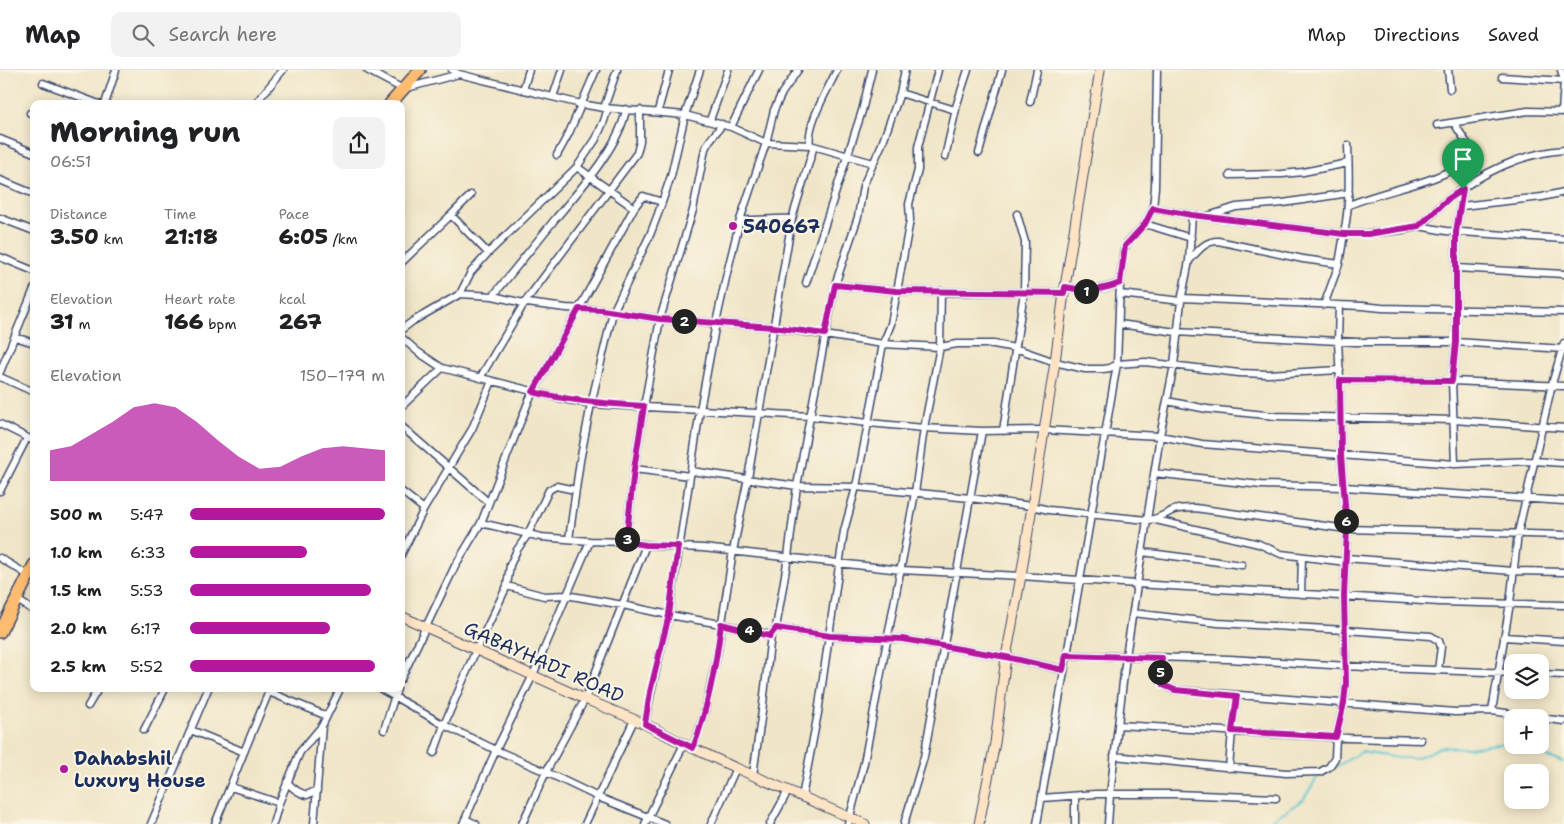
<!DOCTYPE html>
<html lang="en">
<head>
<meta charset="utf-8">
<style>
  body { margin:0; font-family:"Shantell Sans",sans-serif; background:#f2f2f2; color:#202124; height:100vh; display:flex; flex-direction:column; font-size:19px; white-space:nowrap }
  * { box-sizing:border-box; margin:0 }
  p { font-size:16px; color:#757577 }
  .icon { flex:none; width:28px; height:28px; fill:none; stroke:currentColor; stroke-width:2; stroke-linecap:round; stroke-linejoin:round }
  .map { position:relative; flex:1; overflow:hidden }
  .side { position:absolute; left:30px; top:30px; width:375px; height:592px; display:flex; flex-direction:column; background:#fff; border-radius:10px; box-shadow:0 2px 12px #0003 }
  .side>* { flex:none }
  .buttons { position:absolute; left:1504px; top:584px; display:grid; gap:10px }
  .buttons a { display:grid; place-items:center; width:45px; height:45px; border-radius:10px; background:#fff; box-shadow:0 2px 12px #0003; font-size:25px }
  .pin { position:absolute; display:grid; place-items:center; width:42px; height:42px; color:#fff; margin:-51px -21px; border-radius:50% 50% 50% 0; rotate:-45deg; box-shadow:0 0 5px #0007 }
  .pin .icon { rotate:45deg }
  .km { position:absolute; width:25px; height:25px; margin:-12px; border-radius:50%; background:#222; color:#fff; font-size:14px; line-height:25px; text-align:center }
  .round { display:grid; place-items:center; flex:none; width:52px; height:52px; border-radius:10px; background:#f2f2f2 }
  .headline { display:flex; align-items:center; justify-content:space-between; height:85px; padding:0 20px }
  h1 { font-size:28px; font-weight:800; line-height:38px }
  .metrics { display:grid; grid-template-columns:repeat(3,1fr); gap:8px; height:85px; padding:5px 20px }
  .metrics div { display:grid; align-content:center }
  .metrics b { font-size:21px; font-weight:800 }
  .metrics small { font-size:14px; font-weight:400 }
  .metrics p { font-size:14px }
  .chart { height:140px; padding:10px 20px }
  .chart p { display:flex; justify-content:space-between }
  .chart svg { width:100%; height:90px; margin-top:5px; fill:#b5179e; opacity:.7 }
  ul { padding:0 20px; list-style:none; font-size:16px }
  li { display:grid; grid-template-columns:80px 60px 1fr; align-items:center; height:38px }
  li i { height:12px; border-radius:6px; background:#b5179e }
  header { display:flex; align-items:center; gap:30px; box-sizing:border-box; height:70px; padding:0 25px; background:#fff; border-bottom:1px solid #e0e0e0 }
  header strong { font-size:24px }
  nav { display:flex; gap:28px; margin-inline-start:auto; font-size:18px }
  .search { width:350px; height:45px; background:#f2f2f2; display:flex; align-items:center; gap:12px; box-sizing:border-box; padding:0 18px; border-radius:10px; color:#757577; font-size:19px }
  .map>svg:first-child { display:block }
</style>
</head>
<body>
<header>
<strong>Map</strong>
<div class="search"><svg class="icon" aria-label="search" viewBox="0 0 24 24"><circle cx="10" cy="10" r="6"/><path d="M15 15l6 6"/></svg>Search here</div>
<nav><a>Map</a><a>Directions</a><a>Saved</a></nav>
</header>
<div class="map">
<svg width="1564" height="754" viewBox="0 0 1564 754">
  <rect width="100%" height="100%" fill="#fcf5e5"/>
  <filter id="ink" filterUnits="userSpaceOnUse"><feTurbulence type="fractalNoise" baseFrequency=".02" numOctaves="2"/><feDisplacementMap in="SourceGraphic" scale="10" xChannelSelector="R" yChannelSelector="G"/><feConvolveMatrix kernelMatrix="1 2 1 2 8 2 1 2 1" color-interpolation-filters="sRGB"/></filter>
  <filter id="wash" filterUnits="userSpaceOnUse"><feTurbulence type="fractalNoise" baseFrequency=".0096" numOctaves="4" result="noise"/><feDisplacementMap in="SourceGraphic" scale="20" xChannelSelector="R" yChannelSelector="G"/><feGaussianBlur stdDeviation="1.12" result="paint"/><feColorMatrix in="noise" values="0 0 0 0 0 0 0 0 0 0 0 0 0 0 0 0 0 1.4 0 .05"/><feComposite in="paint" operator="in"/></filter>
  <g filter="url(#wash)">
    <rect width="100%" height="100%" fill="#f0e5c7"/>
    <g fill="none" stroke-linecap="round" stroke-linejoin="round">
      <path stroke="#5bc6d6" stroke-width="2" d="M1513,675l34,12 17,5
        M1265,754l38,-24 14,-22 44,-26 37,6h17l14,-5 11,-6 28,1 37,-5 7,2"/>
    </g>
  </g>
  <g filter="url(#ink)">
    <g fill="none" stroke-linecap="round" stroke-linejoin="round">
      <defs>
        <path id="street" d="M367,0l36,19 56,-15
          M452,0l7,4 122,30 23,4 81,7 46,12 35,16 44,2 63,18
          M1157,0l-2,117 -2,21 -8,16 -17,18 -4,8 -4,33 -3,81 -50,291 162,4 153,9 130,5
          M1448,0l2,19
          M1561,0l3,11 -2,31
          M1502,7l62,4
          M43,13l56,21
          M523,20l6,-20
          M900,23l55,17 13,-40
          M553,27l9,-27
          M1030,32l7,-32
          M105,34l11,-34
          M255,34l28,-34
          M604,38l13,-38
          M658,41l11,-41
          M30,43l4,2
          M710,50l18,-50
          M1437,55l91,-14 36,1
          M731,57l28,-57
          M0,69l34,14
          M810,75c-4,-20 18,-56 27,-75
          M979,83l23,-83
          M557,85l12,-22 27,-63
          M945,87l11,-48
          M577,97l57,41
          M1230,105l52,-1 21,-2 45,-9
          M0,110l34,14
          M1349,135c40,-17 85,-20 121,-46l2,-8 -18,-28
          M1461,136l81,-9 22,-5
          M1153,138l39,7 152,19c6,-30 5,-59 4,-89
          M451,145l20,-20
          M1208,146l28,-9 47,-4 66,-10
          M0,148l34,13
          M740,150c17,1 34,-2 52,-1
          M1145,154l46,14
          M1419,156l27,5 118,8
          M0,187l34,14
          M1189,191c8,-9 15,-20 29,-20l85,18 36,5
          M401,193l50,-48 37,38
          M1456,198l108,6
          M806,213l56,-172 10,-41
          M835,215l61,6 168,2
          M1065,217c20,4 36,4 55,-4
          M460,224l11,-22 17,-19 89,-86 19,-28 8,-18 4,-13
          M1120,224l61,7
          M493,226c21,-26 42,-52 63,-78 23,-27 65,-74 70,-109
          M1182,228l180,8 20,2 182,4
          M1324,235l15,-41 5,-30c15,0 65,-2 76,-9 11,-7 18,-19 28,-26 33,-26 74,-46 116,-49
          M1119,254l57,8 180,10h100l108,7
          M401,260l12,-9 47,-27 33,2 26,6 47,6 36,2 58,9 113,8 110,17 57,3 17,-3h37l21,4 40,14 30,7h18l7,-1 7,-4 28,-2 94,11 29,1 72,-4
          M15,267l19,6
          M401,267l17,15 24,16 121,31 28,5 219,12 58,7 56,5 58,3 61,-1 117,6 42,8 253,20 79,-3 30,2
          M0,302l34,-83
          M0,307l34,15
          M480,308l45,-76 112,-149 3,-12v-31
          M1340,310l112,1 112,5
          M1167,331l40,8 68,7 179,4 110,8
          M401,337l41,-39
          M0,354l34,17
          M401,356l87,76
          M1003,361l21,-139 1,-50 -8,-28
          M1455,394l-3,-83 4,-39v-110l7,-43
          M634,399l56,7
          M691,401l106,15 59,1 114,11 62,8 17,4 98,10c11,0 17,-6 27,-10 7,-2 14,-2 21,-2l152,21 217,6
          M1154,403l107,12 83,2 220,14
          M0,421l27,-53
          M401,421l23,18
          M1156,450l103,24 22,10 65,8
          M481,453l60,14 49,4 36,1 32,4 45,2 198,22 120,6 116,8 303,18 124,3
          M569,469l11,-78 11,-57 22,-92 37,-77 8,-21 13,-38 14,-61 15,-45
          M626,472l8,-73 10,-62 16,-88 33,-109 12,-61c4,-10 12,-16 17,-25
          M1142,482l100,13
          M401,485l23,-46 48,-80 20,-48
          M0,488l28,17
          M1346,488l167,13 51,1
          M507,516l37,10 22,-1 57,10 46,10 52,9 50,11
          M1301,524l1,-37
          M16,529l18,12
          M1133,543l85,10 127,7 86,6 8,5 2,6 -3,23
          M776,558l53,8 73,3 104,18 57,13
          M1504,567l60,4
          M1162,588c-2,19 -8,25 13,32l280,22 37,-1 18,-108 8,-70 34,-149 12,-41
          M1540,604l24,1
          M401,609l54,-113 26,-43 48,-123 105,-192 9,-12 19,6
          M381,619l63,36 52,25 50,22 52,25 67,27
          M269,622l58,24
          M88,636l10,-17
          M1492,641l48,7
          M1540,648l24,3
          M645,654l6,-32 18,-77 31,-205 16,-87 11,-50 13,-53 26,-77 8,-33 8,-17 16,-23
          M1118,655l231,13 72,2
          M144,660l21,-41
          M191,660l53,22 26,-63
          M384,660l13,-41
          M693,678l12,-37 12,-56 16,-104 15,-73 44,-259 22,-73
          M434,683l10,-28 32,-75 31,-64 3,-21 7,-15 11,-16 21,-44 7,-4 19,4
          M1114,686l172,17 34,-1 9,-5 6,-9 1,-21 8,-34 2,-20 -2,-87 3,-67 -6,-74 -1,-75 -2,-39 1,-36
          M1229,698l3,-37 5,-36
          M753,705l10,-71 8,-69 5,-7 12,-71 9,-71 38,-201 23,-68 5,-31 19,-42 18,-51 5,-23
          M287,712c6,7 11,11 20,13l10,-5
          M231,717l48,16
          M802,727l16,-84 26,-182 12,-44 27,-143 8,-20 19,-104 -1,-16 9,-34v-23l20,-77
          M1042,728l54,-4h79l101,4
          M465,749l11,5
          M151,754l57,-135
          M215,754l29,-72
          M273,754l6,-21 21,-51 22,-26 18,-37
          M314,754l8,-98
          M463,754l33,-74 37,-75 57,-134
          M522,754l24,-52 39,-73 61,-154
          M585,754l49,-104
          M645,754l39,-80
          M711,754l25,-56
          M770,754l18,-33
          M848,754l16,-61 51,-270 9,-65 16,-81 1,-56
          M904,754l20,-67 58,-326
          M1037,754l30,-169
          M1075,754v-28
          M1108,754l2,-29 16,-139 34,-220 14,-71 7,-64 8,-40 3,-46"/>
        <path id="secondary" d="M401,546l184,83 60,25 39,20 52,24 129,56
          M979,754l16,-81 11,-86 15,-81 34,-214 9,-69 36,-223"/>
        <path id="highway" d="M390,34l30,-34
          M0,562l34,-67"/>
      </defs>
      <use href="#street" stroke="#3b4a6e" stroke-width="9"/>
      <use href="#secondary" stroke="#3b4a6e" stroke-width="11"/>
      <use href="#highway" stroke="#3b4a6e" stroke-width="14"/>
      <use href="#street" stroke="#fff" stroke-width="6"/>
      <use href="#secondary" stroke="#fee4c5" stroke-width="9"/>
      <use href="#highway" stroke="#fdbc6f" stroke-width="11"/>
    </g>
  </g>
  <g fill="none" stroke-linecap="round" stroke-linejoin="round" filter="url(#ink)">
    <defs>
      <path id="route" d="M1463,119l-7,43v110l-4,39 -112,-1 1,75 6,74 -3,67 2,87 -2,20 -8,34 -104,-6 5,-35 -62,-6 -12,-5 -3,-7 2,-20 -96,-3 -3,15 -57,-13 -104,-18 -72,-3 -54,-8 -6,8 -49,-12c-5,42 -13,84 -28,124l-48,-24 5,-32 19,-77 9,-69 -32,-1 -20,-3 8,-73 10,-63c-38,-2 -74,-5 -111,-14l46,-83 23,1 58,9 113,8 52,7 10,-49 61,6 168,2 1,-6c20,4 36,4 55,-4l5,-37 20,-22 8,-16 39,7 152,19h24l51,-8 29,-27z"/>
    </defs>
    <use href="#route" stroke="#fff" stroke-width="10"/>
    <use href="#route" stroke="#b5179e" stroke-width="6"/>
  </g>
  <g fill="#b5179e" stroke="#fcf5e5" stroke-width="2">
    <circle cx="733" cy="156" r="5"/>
    <circle cx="64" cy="699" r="5"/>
  </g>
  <g text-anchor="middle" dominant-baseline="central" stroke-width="4" stroke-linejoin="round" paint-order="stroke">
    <g font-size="19" font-weight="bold" fill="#1b2f5e" stroke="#fcf5e5" text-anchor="start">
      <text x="743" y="156">540667</text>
      <text x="74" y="688">Dahabshil<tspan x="74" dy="22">Luxury House</tspan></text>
    </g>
    <g font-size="19" fill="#1b2f5e" stroke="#fcf5e5">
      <text transform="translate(544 592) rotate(24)">GABAYHADI ROAD</text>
    </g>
  </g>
</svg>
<div class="buttons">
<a><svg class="icon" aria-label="layers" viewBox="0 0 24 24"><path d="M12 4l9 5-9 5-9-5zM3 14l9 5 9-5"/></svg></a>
<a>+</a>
<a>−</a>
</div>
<div class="pin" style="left:1463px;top:119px;background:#1e9e55"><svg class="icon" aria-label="arrive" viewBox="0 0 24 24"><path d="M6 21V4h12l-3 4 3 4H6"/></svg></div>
<b class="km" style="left:1086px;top:221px">1</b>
<b class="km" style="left:684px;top:251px">2</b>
<b class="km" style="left:627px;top:469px">3</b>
<b class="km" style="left:749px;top:560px">4</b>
<b class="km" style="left:1160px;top:602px">5</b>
<b class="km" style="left:1346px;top:451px">6</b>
<section class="side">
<div class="headline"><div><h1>Morning run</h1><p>06:51</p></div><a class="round"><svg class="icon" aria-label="share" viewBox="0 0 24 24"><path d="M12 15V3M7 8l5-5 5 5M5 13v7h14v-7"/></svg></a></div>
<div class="metrics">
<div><p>Distance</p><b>3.50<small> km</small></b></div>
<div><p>Time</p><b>21:18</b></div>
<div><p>Pace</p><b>6:05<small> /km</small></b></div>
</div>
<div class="metrics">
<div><p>Elevation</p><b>31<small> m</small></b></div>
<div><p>Heart rate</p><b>166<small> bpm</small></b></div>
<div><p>kcal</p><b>267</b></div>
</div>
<div class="chart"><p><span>Elevation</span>150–179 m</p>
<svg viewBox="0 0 160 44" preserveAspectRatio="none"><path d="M0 44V29L10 27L20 21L30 15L40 8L50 6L60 8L70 15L80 24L90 32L100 38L110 37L120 32L130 28L140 27L150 28L160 29V44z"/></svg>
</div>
<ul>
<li><b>500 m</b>5:47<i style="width:100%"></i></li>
<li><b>1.0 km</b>6:33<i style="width:60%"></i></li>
<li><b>1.5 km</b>5:53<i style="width:93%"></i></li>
<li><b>2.0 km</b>6:17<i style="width:72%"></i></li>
<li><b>2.5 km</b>5:52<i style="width:95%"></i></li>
</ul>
</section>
</div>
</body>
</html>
